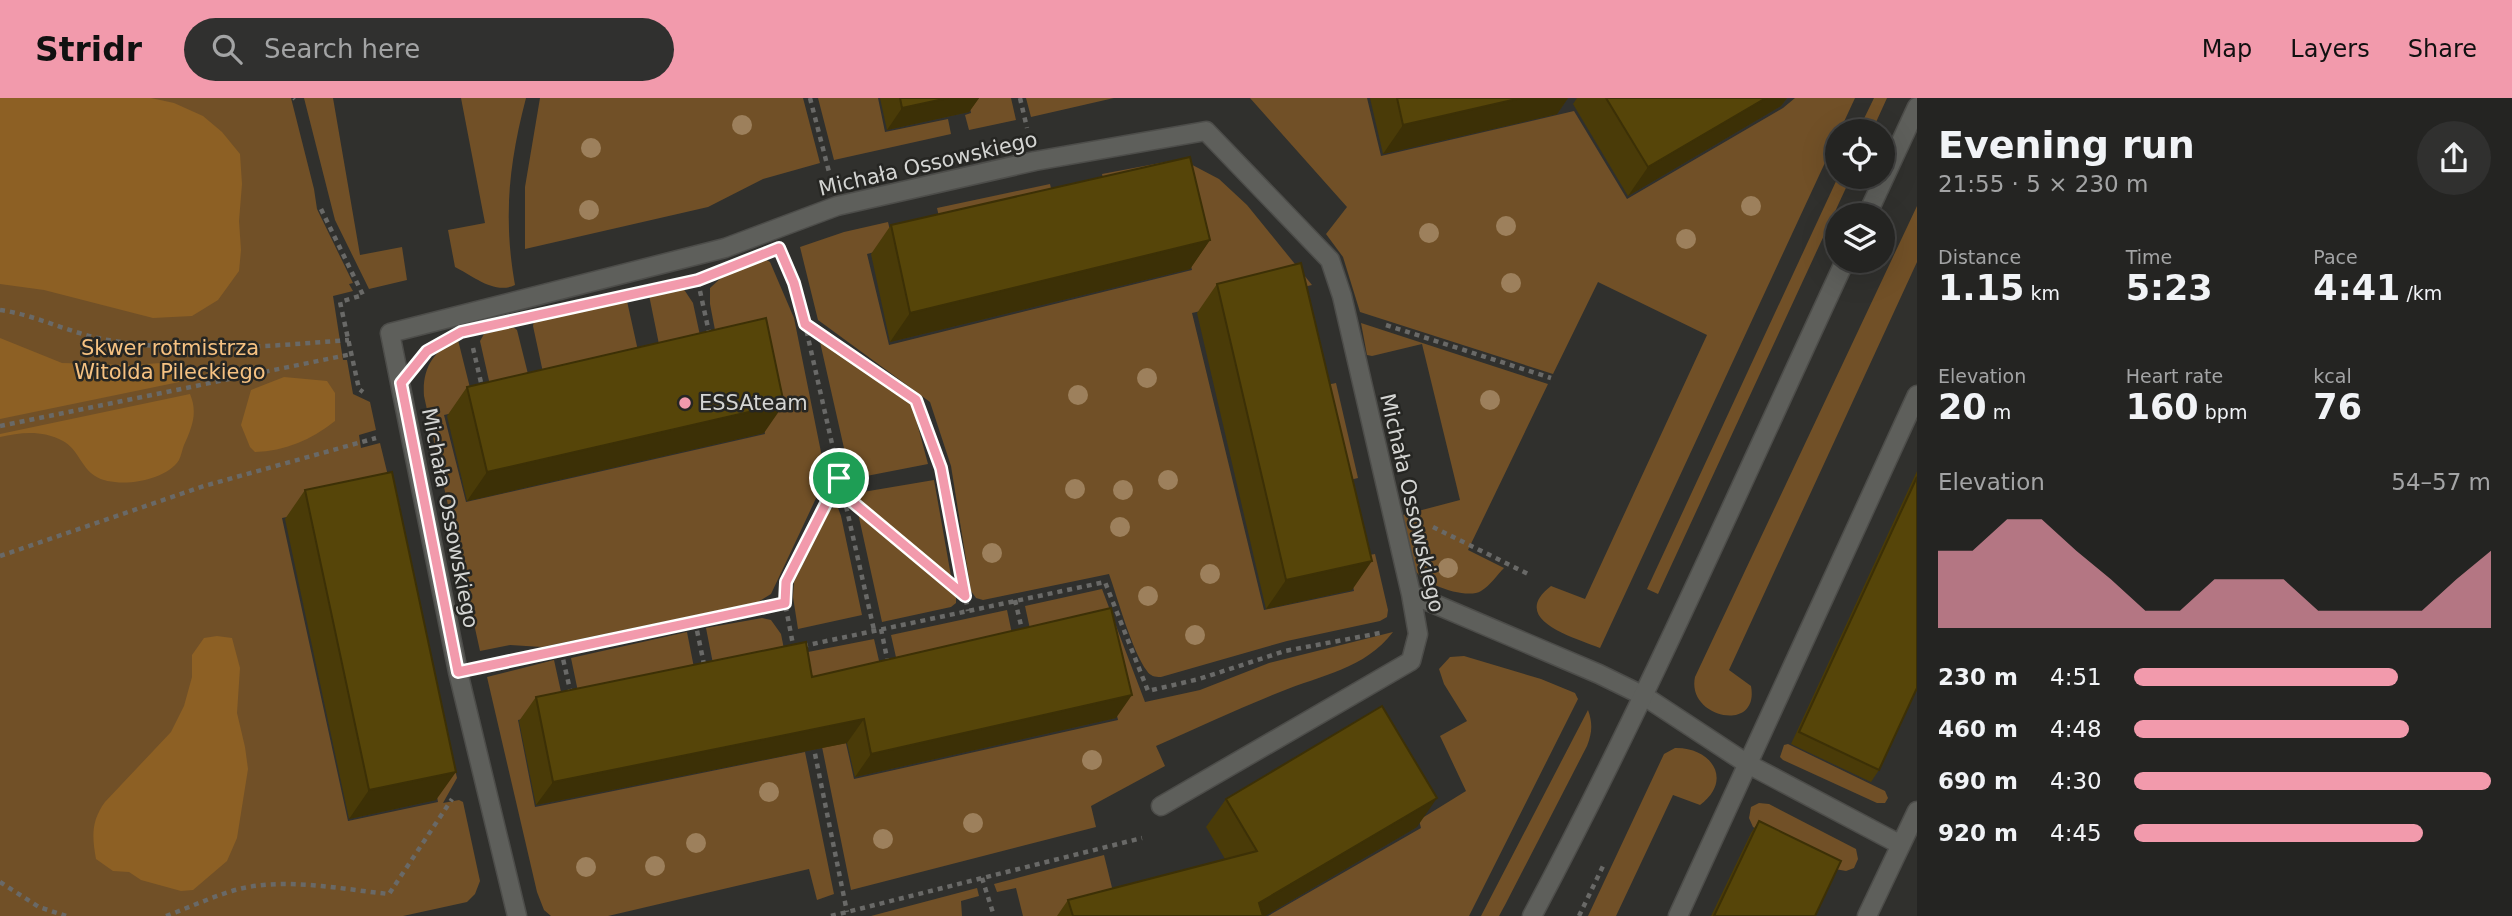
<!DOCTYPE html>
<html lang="en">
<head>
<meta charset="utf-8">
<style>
  body { margin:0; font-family:"DejaVu Sans",sans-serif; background:#30302f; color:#f1f3f6; height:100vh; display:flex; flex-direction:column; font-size:26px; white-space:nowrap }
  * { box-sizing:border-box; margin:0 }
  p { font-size:23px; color:#a3a4a5 }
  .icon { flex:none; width:38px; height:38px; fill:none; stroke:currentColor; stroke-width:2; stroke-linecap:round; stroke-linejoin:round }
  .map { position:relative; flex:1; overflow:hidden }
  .sheet { display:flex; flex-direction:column; background:#242422; width:595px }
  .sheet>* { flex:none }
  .tools { position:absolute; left:1825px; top:21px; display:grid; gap:14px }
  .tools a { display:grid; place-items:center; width:70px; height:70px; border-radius:50%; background:#242422; box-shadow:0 7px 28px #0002,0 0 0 2px #414140; font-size:35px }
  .pin { position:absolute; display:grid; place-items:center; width:60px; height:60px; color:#fff; margin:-30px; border:4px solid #fff; border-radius:50%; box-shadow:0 2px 7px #0007 }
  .round { display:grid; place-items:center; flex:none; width:74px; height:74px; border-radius:37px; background:#30302f }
  .overview { display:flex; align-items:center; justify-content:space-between; height:119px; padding:0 21px }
  h1 { font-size:38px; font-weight:600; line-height:52px }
  .metrics { display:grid; grid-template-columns:repeat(3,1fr); gap:10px; height:119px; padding:7px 21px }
  .metrics div { display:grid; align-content:center }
  .metrics b { font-size:35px; font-weight:600 }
  .metrics small { font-size:19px; font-weight:400 }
  .metrics p { font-size:19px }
  .chart { height:196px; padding:14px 21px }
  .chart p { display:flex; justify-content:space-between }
  .chart svg { width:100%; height:126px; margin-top:7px; fill:#f29aac; opacity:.7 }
  ul { padding:0 21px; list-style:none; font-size:23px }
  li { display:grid; grid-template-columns:112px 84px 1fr; align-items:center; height:52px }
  li i { height:18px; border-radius:9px; background:#f29aac }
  header { display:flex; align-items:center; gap:42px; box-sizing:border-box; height:98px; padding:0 35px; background:#f29aac; color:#111 }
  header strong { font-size:33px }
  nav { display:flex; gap:38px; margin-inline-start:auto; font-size:24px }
  .search { width:490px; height:63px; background:#30302f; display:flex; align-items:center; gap:18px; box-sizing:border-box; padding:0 24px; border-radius:38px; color:#a3a4a5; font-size:26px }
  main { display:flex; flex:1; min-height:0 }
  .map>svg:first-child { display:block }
</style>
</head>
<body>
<header>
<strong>Stridr</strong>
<div class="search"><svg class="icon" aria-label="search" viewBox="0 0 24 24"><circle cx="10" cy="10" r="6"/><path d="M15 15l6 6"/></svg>Search here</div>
<nav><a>Map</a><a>Layers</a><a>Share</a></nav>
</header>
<main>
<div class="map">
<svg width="1917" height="818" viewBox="0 0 1917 818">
  <rect width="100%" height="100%" fill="#30302d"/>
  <path fill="#715027" d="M0,0h291l23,91 3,20 36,74 -4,1 4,7 -20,5 10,64h4l6,34 17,8 6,28 -17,5 2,13 19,-5 19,78 -26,-22 -91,19 66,303 90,-19 -6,-31 22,-6 3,13 -14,25 16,-3 4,2 17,79 -5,13 -8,8 -64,14h-403z
    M304,0h29l27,157 42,-8 5,33 -38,9 -34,-69z
    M461,0h65c-17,65 -23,120 -11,187 -20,10 -42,-9 -60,-18l-7,-37 37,-7z
    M540,0h263l17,65 -57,16 -55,28 -183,42v-62z
    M818,0h60l7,34 63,-13 3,15 -117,26z
    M968,0h43l5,22 -47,10 -4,-15 6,-2z
    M1026,0h88l-83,19z
    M1250,0h117l14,58 193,-45 53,88 156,-91 12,-10h60l-255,550c-24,-10 -93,-28 -49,-62l34,13 122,-264 -109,-53 -45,92 -193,-62 -17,-55 -17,-23 21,-27z
    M1874,0h13l-15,33h-14z
    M1181,61l38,20 28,26 65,80 -120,28 72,297 90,-19 -7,-32 28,-5 13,56 -1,7 -7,4 -93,20 -126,36c-6,0 -11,-1 -14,-6 -15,-20 -29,-72 -38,-97l-126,26 -7,-2 -5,-7 -20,-125 -21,-64 -112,-82 -18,-73 44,-15 44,-10 6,25 -27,7 22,91 303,-75 -20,-87 -64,15 -6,-24z
    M1838,79h13l-193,417 -11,-5z
    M1050,86l6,25 -113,26 -6,-27z
    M1917,108v56l-188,408 22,16c9,48 -65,32 -56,-9z
    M765,161l5,3 24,56 32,159 -55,117 -13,8 -216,45 -32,-2 -30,6 -56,-255c-2,-27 9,-46 34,-56l17,68 -31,7 22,87 299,-68 -18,-89 -28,6 -9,-47v-16l12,-11z
    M683,190l10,15 11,51 -41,10 -14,-69z
    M627,203l15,68 -95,22 -14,-65 1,-5z
    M1361,225l187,61 -80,166 36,18c-7,7 -14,18 -23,23 -14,9 -61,-7 -67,-23 -6,-16 -8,-36 -11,-53l57,-15 -38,-156 -50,12 -5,-1z
    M513,229l4,3 16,64 -39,9 -14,-62 4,-7z
    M820,244l92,62 16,60 -77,15z
    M1336,285l22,95 -29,7 -22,-96z
    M934,382l17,96 -90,-74 -4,-9z
    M834,409l4,1 3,8 21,99 -64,14 -5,-32 1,-15 36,-72z
    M858,415l98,82v8l-5,4 -69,15z
    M1102,491l43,113 55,-12 69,-27 124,-31c-28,37 -72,43 -113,60 -42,17 -83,36 -124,54l9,20 -74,40 5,21 -245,63 -48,-237 71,-14 9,39 -49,12 20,89 264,-59 -22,-90 -63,13 -8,-37z
    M1007,512l8,38 -115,27 -9,-40z
    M762,520l9,2 10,14 6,30 -71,15 -10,-51z
    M687,534l10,51 -116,23 -10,-48z
    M1464,558l77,23 34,14 3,6 -109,217h-201l153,-88 -2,-8 47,-29 -26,-55 27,-15 -23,-37 -5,-15 11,-12z
    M554,562l11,50 -47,10 17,87 270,-55 29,142 -17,6 -8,-31 -201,47h-57l-7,-6 -7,-18 -50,-215z
    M1588,612c5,14 4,23 -1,36l-82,159 -6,11h-18z
    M1788,646l97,47 3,7 -3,5h-8l-94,-43 -3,-3 4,-12z
    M1675,650c36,-1 59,32 25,57l-27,-10 -57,121h-28l76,-162z
    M1759,705l10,1 87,45 2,10 -4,9 -8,3 -11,-2 -82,-42 -4,-9 2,-11z
    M1104,757l13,53 -31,8h-63l-7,-28 -19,4 -3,-8z
    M977,790l2,8 -18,5 1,15h-91z"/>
  <path fill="#8d6024" d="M0,0h151l23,5 29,13 19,16 18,22 2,30 -3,37 2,29 -2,21 -21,29 -26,16 -39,2 -109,-28 -44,-6z
    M0,240l62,25 69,2 45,-3 13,10 -5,9 -184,38z
    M284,279l43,4 8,12v28c-24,19 -50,30 -80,31l-5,-5 -9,-22 10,-35z
    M190,296c8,19 2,33 -6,51 -2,5 -3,11 -5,15 -14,22 -64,29 -84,16 -13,-8 -18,-28 -32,-35 -20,-11 -42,-9 -63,-4v-3z
    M217,538l15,2 8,30 -3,45 8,34 3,22 -11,69 -10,23 -34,29 -12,1 -40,-11 -12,-8 -16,-1 -17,-12c-4,-22 -5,-38 9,-57l66,-70 13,-26 8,-29v-22l12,-17z"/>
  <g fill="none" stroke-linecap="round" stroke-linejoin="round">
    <defs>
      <path id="service" d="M1411,496l188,80 45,22 102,67 155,82
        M517,818l-59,-244 -68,-339 335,-85 112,-42 198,-45 171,-30 124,129 12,36 69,298 7,40 -7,27 -250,145
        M1678,818l239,-521
        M1867,818l50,-105"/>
      <path id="minor" d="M1867,117l50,-108
        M1532,818c114,-214 211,-436 313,-655"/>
    </defs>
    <use href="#service" stroke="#4d4d4a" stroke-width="21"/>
    <use href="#minor" stroke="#4d4d4a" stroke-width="21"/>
    <path stroke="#696967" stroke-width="4.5" stroke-dasharray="5 5" stroke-linecap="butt" d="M294,0l1,1
      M810,0l19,74
      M1020,0l7,30
      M321,111l42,86 -23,7 19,87 4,3
      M786,166l19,60 69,306
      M1882,167l11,-24
      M700,193l10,46
      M0,212c37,5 71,24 108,30 80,14 161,6 241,0
      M806,226l110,76 25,68 27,143
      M1386,227l165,53
      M473,250l9,39
      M0,328l352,-72
      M843,396l122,101
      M1433,429l95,47
      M0,458l204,-70 172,-48
      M1015,502l8,34
      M785,505l1,-21 53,-102
      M695,523l10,48
      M881,531l7,34
      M803,548l302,-64 43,109 51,-12 86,-28 95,-18
      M561,552l10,44
      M495,567l290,-62 9,47
      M813,646l34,168
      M982,780l12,38
      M0,784l39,25 27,9
      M166,818c22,-8 43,-18 66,-25 49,-15 107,-2 157,3l63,-95
      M831,818l311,-78
      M1579,818l24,-50"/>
    <use href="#service" stroke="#5e5f5b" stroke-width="18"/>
    <use href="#minor" stroke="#5e5f5b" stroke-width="18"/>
  </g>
  <g fill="#9d805c">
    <circle cx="742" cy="27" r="10"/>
    <circle cx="591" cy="50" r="10"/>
    <circle cx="1751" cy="108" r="10"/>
    <circle cx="589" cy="112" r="10"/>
    <circle cx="1506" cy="128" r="10"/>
    <circle cx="1429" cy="135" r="10"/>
    <circle cx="1686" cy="141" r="10"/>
    <circle cx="1511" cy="185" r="10"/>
    <circle cx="1147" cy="280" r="10"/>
    <circle cx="1078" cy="297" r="10"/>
    <circle cx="1490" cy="302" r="10"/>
    <circle cx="1168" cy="382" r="10"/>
    <circle cx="1075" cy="391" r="10"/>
    <circle cx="1123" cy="392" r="10"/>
    <circle cx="1120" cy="429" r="10"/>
    <circle cx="992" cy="455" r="10"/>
    <circle cx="1448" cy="470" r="10"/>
    <circle cx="1210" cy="476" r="10"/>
    <circle cx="1148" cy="498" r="10"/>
    <circle cx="1195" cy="537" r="10"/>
    <circle cx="1092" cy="662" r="10"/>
    <circle cx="769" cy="694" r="10"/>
    <circle cx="973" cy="725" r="10"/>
    <circle cx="883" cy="741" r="10"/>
    <circle cx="696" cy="745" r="10"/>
    <circle cx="655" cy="768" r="10"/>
    <circle cx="586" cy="769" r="10"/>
  </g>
  <path fill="#4a3b08" d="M880,0h99l-10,14 -82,18z
    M1370,0h198l-11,16 -174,40z
    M1577,0h210l-6,8 -153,90 -55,-92z
    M891,127l319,15 -20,29 -300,73 -19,-88z
    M1217,186l135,306 -86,19 -69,-296z
    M467,289l297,46 -297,68 -20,-85z
    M1917,373v217l-38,82 -8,12 -80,-38z
    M305,392l131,310 -87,19 -64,-300z
    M812,579l304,41 -261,59 -8,-34 -311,62 -17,-84 17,-24z
    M1226,701l191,28 -152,89h-208l11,-16 157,-41 -19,-32z
    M1759,723l56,95h-104l40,-83z"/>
  <path fill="#3c3006" d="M948,0h31l-10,14 -82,18 15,-22z
    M1521,0h47l-11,16 -174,40 20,-29z
    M1766,0h21l-6,8 -153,90 20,-29z
    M1210,142l-20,29 -300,73 20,-29z
    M784,306l-20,29 -297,68 20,-29z
    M1372,463l-20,29 -86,19 20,-29z
    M1132,597l-16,23 -261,59 16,-23z
    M864,621l-17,24 -311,62 17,-23z
    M456,674l-20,28 -87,19 20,-29z
    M1437,700l-20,29 -152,89h-15l9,-13z"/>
  <path fill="#564509" stroke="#3c3006" stroke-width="2" d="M900,0h48l-46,10z
    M1397,0h124l-118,27z
    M1606,0h160l-118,69z
    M1190,59l20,83 -300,73 -19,-88z
    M1301,165l71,298 -86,19 -69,-296z
    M766,220l18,86 -297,68 -20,-85z
    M392,374l64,300 -87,18 -64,-300z
    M1917,379v211l-38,82 -80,-38z
    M1111,510l21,87 -261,59 -7,-35 -311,63 -17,-85 270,-55 6,35z
    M1382,608l55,92 -178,105 4,13h-190l-5,-16 189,-49 -31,-52z
    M1759,723l82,40 -26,55h-101z"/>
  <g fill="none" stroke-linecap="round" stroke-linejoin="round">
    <defs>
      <path id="route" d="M779,150l15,35 11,41 111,76 25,68 24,128 -122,-102 -4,-16 -53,104 -1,21 -327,69 -57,-289 26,-32 34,-19 237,-52z"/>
    </defs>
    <use href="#route" stroke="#fff" stroke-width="14"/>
    <use href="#route" stroke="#f29aac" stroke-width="9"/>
  </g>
  <circle fill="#f29aac" stroke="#262623" stroke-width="2.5" cx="685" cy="305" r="7"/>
  <g text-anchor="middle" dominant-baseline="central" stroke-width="5" stroke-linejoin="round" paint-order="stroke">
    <g font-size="21" fill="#d4d5d3" stroke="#262623">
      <text transform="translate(928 66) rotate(-13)">Michała Ossowskiego</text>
      <text transform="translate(1412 405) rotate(77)">Michała Ossowskiego</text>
      <text transform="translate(450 420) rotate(79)">Michała Ossowskiego</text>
    </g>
    <g font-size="21" fill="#f6c282" stroke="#262623">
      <text x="170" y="250">Skwer rotmistrza<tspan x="170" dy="24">Witolda Pileckiego</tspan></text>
    </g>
    <g font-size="21" fill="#d4d5d3" stroke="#262623" text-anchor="start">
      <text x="699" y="305">ESSAteam</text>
    </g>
  </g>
</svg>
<div class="tools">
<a><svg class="icon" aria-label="locate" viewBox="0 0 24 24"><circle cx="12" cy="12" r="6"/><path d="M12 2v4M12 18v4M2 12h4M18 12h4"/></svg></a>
<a><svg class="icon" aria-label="layers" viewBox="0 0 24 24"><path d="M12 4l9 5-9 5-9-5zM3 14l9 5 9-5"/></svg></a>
</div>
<div class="pin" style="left:839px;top:380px;background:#1e9e55"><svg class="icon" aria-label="arrive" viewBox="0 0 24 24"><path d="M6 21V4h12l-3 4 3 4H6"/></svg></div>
</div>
<section class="sheet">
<div class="overview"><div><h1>Evening run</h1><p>21:55 · 5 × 230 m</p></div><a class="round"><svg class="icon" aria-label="share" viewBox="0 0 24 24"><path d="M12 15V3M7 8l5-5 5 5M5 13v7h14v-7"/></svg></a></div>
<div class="metrics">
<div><p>Distance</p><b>1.15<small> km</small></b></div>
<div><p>Time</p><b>5:23</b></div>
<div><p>Pace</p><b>4:41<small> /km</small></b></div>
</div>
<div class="metrics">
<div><p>Elevation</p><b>20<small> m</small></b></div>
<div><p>Heart rate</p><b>160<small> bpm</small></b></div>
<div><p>kcal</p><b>76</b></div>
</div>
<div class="chart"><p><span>Elevation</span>54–57 m</p>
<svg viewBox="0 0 160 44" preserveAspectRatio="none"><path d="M0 44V17L10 17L20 6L30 6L40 17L50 27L60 38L70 38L80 27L90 27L100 27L110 38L120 38L130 38L140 38L150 27L160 17V44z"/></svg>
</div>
<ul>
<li><b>230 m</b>4:51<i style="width:74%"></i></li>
<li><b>460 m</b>4:48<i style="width:77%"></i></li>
<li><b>690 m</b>4:30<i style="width:100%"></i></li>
<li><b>920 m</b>4:45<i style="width:81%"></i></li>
</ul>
</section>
</main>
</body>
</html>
